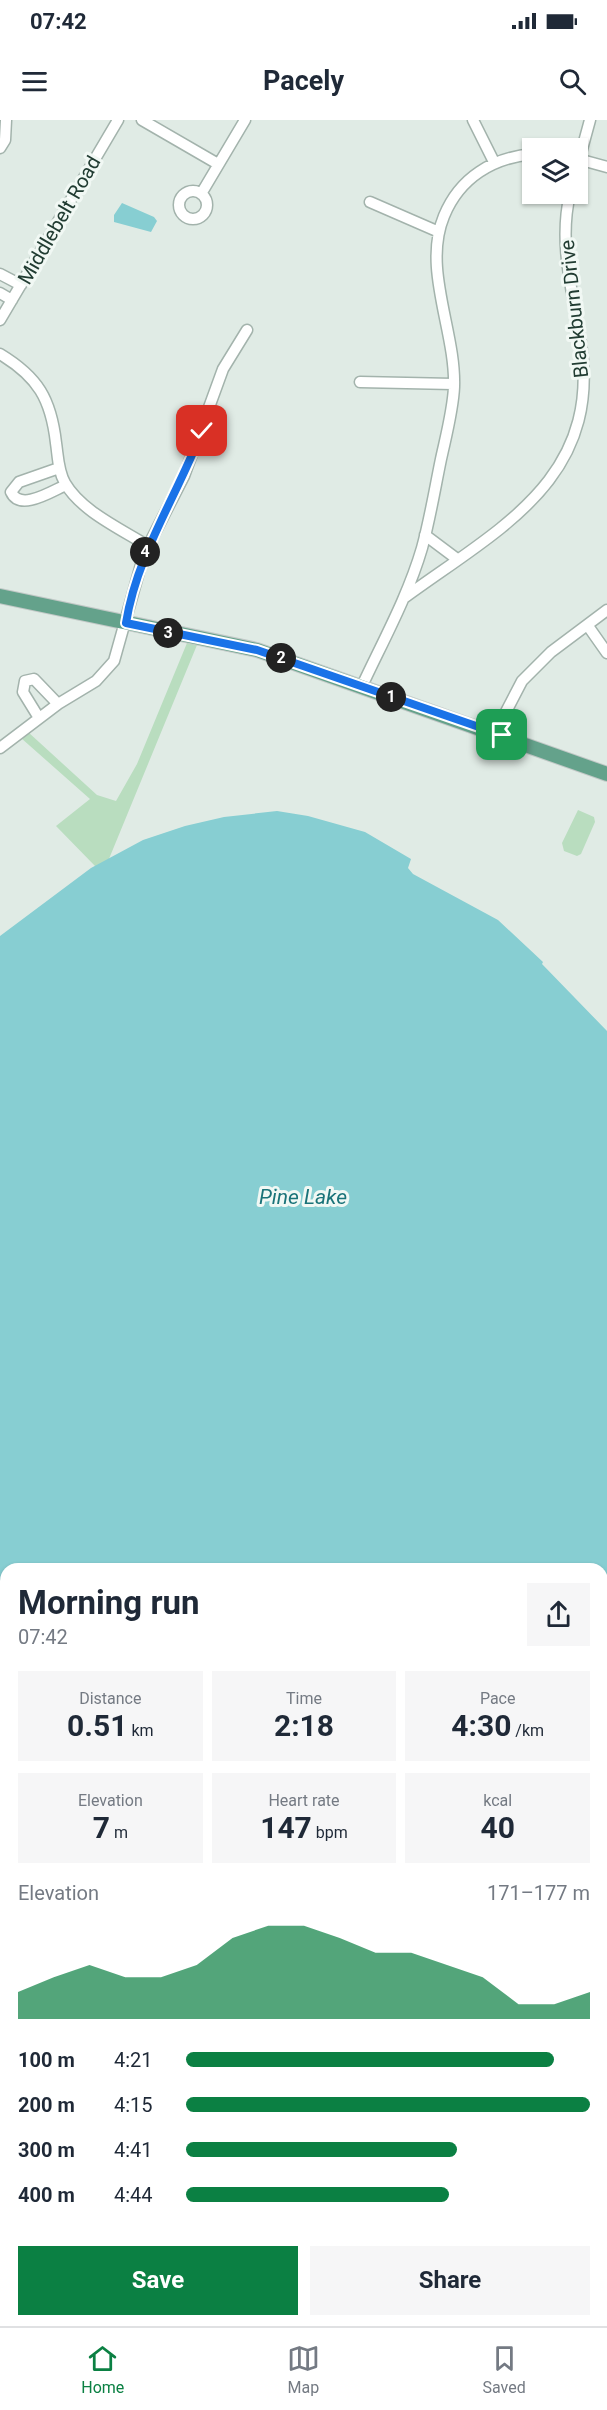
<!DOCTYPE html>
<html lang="en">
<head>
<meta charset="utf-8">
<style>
  body { margin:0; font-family:Roboto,sans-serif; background:#f6f6f7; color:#1f2937; height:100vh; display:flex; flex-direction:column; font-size:22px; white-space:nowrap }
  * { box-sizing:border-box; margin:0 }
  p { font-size:20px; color:#747a83 }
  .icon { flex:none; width:33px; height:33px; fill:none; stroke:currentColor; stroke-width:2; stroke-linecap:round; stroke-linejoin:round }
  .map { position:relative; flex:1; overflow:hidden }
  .panel { position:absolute; left:0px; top:1443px; width:608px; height:764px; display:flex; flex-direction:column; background:#fff; border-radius:18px 18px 0 0; box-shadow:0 2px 4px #0004 }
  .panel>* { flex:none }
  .tools { position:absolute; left:522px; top:18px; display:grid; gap:12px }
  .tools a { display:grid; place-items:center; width:66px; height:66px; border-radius:0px; background:#fff; box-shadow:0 2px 4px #0004; font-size:30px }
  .pin { position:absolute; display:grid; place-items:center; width:51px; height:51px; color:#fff; margin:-26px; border-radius:12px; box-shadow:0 3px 9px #0006 }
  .km { position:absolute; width:30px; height:30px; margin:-15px; border-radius:50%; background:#222; color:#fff; font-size:16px; line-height:30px; text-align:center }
  .round { display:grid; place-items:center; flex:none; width:63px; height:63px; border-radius:0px; background:#f6f6f7 }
  .summary { display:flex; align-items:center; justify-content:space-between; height:102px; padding:0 18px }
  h1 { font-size:33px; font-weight:700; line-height:45px }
  .figures { display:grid; grid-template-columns:repeat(3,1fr); gap:9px; height:102px; padding:6px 18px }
  .figures div { display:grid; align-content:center; border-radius:0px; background:#f6f6f7; text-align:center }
  .figures b { font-size:30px; font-weight:700 }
  .figures small { font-size:16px; font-weight:400 }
  .figures p { font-size:16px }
  .chart { height:168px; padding:12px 18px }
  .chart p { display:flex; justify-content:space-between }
  .chart svg { width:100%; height:108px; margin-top:6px; fill:#0b8043; opacity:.7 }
  .button { display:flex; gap:12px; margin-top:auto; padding:12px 18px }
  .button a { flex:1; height:69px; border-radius:0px; background:#0b8043; color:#fff; font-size:24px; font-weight:700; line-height:69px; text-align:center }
  .button a+a { background:#f6f6f7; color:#1f2937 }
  ul { padding:0 18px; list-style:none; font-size:20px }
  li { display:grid; grid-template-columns:96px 72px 1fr; align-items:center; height:45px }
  li i { height:15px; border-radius:8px; background:#0b8043 }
  .status { display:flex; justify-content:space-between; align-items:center; height:42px; padding:0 30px; background:#fff; direction:ltr }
  .status svg { height:16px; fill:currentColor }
  header { display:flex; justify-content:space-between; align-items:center; height:78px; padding:0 18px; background:#fff; font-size:27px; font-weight:700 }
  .tab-bar { display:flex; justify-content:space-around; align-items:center; height:84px; border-top:2px solid #e0e1e3; background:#fff; font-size:16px; color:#747a83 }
  .tab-bar a { display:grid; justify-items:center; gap:3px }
  .tab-bar .selected { color:#0b8043 }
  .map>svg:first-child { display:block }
</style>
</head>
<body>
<div class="status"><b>07:42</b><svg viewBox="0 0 49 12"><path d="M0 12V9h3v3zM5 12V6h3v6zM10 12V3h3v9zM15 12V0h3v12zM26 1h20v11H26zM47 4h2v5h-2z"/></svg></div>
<header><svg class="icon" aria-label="menu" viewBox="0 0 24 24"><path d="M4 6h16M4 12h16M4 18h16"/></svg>Pacely<svg class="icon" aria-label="search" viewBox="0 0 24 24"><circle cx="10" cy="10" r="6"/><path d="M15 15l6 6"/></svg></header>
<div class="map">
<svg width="607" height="2206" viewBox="0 0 607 2206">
  <rect width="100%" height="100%" fill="#e0ebe5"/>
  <path fill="#b9ddbf" d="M187,523l10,2 -93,226 -9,-5 -39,-40 34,-27 -69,-61 7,-6 69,63 19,6 21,-37z
    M578,690l16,7 1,5 -14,32 -4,2 -13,-5 -2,-8z
    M607,1857v349h-282l2,-6h275v-340z"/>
  <path fill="#87ced2" d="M122,83l32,14 3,4 -6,11 -37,-10v-7z
    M277,691l31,5 57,16 46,27 -3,9 5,6 85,46 45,42 -1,2 65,67v946l-5,3v-411h-596v565l-6,-5v-1193l91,-68 52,-28 42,-14 39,-9z"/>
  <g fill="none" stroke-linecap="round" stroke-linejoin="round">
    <defs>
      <path id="minor" d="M142,0l76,44
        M473,0l21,42
        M0,28l5,-8 1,-20
        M578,39l29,8
        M578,44l12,-44
        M179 85a14 14 0 1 1 28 0a14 14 0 1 1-28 0Z
        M201,74l44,-74
        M370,82l69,30
        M0,154l21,11
        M0,173l12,7
        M0,200l118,-200
        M0,234c38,23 51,45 56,89 2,13 2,28 9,40 16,28 56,46 83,63
        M360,262l93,2
        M59,348l-40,14 -8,10c9,20 41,-1 55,-7
        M425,415l32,24
        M404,478c94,-69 198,-118 177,-255 -8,-50 -23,-99 -11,-149
        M588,506l19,27
        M362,566c21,-45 46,-90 60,-138 8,-29 13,-60 19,-89 5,-23 12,-49 13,-72 2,-56 -32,-118 -10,-171 16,-39 49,-58 88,-62
        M39,598l-16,-26 2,-11 9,-2 24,25
        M495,613l27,-52 29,-29 56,-42
        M0,628l58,-44 38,-23 18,-20 30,-107 40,-78 39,-107 24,-39
        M602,1969h5
        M0,2030l6,4
        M24,2206l3,-6"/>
      <path id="major" d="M0,476l257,54 350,124"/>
    </defs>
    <use href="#minor" stroke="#a3b3ac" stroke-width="13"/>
    <use href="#major" stroke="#c1c8c6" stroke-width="16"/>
    <use href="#minor" stroke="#fff" stroke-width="10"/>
    <use href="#major" stroke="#64a28b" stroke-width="14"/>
  </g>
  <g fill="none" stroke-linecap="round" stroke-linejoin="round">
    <defs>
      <path id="route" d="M202,311c-25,65 -65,123 -76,192l131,27 245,85"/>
    </defs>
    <use href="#route" stroke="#fff" stroke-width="12"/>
    <use href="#route" stroke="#1a73e8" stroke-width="8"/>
  </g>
  <g text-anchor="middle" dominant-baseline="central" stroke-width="6" stroke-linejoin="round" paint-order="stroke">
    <g font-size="20" fill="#213c32" stroke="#f1f8f4">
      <text transform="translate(59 100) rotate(-60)">Middlebelt Road</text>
      <text transform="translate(574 189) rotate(-96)">Blackburn Drive</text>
    </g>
    <g font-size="21" font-style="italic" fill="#1a7379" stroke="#f1f8f4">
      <text x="303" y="1077">Pine Lake</text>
    </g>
  </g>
</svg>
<div class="tools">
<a><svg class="icon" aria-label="layers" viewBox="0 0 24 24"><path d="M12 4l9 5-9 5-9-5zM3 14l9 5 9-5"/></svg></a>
</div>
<div class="pin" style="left:502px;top:615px;background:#1e9e55"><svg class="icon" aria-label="arrive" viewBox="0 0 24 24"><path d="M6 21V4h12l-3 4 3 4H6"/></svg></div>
<div class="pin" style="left:202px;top:311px;background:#d93025"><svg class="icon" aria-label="check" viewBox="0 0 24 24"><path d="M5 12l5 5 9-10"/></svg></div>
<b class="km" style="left:391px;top:577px">1</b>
<b class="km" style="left:281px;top:538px">2</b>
<b class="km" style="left:168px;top:513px">3</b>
<b class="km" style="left:145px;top:432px">4</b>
<section class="panel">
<div class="summary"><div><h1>Morning run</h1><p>07:42</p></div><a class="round"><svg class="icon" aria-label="share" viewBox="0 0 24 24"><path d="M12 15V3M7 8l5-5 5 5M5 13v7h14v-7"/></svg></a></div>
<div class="figures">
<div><p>Distance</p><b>0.51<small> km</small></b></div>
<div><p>Time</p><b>2:18</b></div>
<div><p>Pace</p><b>4:30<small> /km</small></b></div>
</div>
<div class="figures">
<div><p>Elevation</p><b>7<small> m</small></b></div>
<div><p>Heart rate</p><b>147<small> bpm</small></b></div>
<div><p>kcal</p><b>40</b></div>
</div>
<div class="chart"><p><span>Elevation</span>171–177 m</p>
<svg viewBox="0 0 160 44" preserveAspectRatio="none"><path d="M0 44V33L10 27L20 22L30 27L40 27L50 22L60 11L70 6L80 6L90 11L100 17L110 17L120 22L130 27L140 38L150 38L160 33V44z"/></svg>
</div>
<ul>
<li><b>100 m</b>4:21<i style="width:91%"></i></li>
<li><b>200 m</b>4:15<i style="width:100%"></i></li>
<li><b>300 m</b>4:41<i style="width:67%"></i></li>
<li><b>400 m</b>4:44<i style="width:65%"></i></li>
</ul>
<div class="button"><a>Save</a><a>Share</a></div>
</section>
</div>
<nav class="tab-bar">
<a class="selected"><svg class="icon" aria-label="home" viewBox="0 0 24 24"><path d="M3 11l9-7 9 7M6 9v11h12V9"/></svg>Home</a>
<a><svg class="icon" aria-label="map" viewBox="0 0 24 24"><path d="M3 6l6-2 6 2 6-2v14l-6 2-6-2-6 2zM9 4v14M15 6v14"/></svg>Map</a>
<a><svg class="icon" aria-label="saved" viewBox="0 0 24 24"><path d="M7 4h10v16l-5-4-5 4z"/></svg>Saved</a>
</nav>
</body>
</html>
